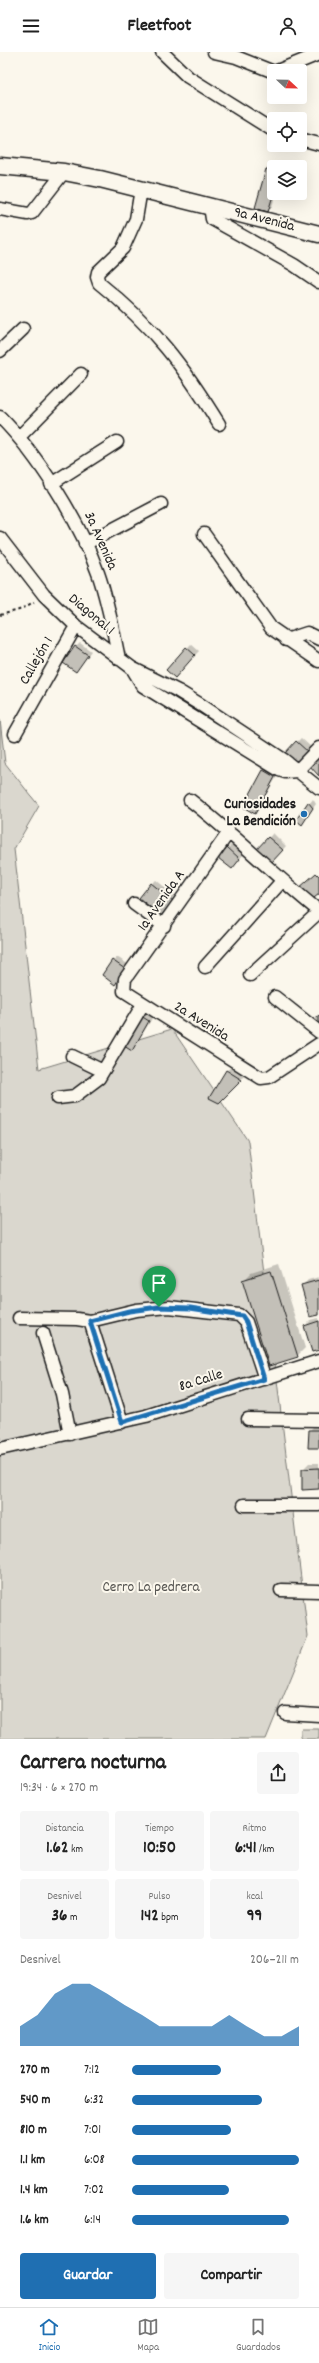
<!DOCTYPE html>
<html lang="es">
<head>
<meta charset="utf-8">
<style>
  body { margin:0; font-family:Dekko,sans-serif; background:#f6f6f6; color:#222; height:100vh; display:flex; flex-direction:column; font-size:15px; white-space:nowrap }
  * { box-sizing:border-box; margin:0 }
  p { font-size:13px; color:#767676 }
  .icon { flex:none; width:22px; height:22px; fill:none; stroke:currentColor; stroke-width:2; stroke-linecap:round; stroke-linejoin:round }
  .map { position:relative; height:1687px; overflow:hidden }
  .details { display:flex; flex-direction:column; background:#fff; flex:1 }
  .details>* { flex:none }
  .needle { width:26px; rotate:112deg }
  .tools { position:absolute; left:267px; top:12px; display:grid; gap:8px }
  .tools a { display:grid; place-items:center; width:40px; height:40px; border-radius:4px; background:#fff; box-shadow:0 4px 16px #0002; font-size:20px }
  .pin { position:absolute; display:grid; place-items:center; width:34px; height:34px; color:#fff; margin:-41px -17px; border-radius:50% 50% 50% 0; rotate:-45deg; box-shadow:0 0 4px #0007 }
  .pin .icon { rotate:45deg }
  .round { display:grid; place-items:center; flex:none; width:42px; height:42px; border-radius:4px; background:#f6f6f6 }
  .summary { display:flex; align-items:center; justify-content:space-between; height:68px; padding:0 20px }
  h1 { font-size:22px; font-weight:800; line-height:30px }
  .stats { display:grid; grid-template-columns:repeat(3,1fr); gap:6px; height:68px; padding:4px 20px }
  .stats div { display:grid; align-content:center; border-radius:4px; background:#f6f6f6; text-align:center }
  .stats b { font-size:17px; font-weight:800 }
  .stats small { font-size:11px; font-weight:400 }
  .stats p { font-size:11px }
  .chart { height:112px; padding:8px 20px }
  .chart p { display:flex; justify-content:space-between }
  .chart svg { width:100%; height:72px; margin-top:4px; fill:#1f6fb2; opacity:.7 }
  .primary-button { display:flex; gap:8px; margin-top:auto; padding:8px 20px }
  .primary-button a { flex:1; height:46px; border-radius:4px; background:#1f6fb2; color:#fff; font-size:16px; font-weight:800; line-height:46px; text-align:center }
  .primary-button a+a { background:#f6f6f6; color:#222 }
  ul { padding:0 20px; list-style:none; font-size:13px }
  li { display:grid; grid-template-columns:64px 48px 1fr; align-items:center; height:30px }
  li i { height:10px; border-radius:5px; background:#1f6fb2 }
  header { display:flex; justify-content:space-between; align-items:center; height:52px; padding:0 20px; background:#fff; font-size:18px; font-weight:800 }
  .tabs { display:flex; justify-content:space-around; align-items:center; height:56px; border-top:1px solid #e0e0e0; background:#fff; font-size:11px; color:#767676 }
  .tabs a { display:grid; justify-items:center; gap:2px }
  .tabs .active { color:#1f6fb2 }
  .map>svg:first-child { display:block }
</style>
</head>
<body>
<header><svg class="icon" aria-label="menu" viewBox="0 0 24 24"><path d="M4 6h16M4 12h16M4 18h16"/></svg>Fleetfoot<svg class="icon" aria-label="person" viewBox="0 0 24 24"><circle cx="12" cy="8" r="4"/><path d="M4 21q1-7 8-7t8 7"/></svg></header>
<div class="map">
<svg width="319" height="1687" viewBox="0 0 319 1687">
  <rect width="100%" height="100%" fill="#fbf7ec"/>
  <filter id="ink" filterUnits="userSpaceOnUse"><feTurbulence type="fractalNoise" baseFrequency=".025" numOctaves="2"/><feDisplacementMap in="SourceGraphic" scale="8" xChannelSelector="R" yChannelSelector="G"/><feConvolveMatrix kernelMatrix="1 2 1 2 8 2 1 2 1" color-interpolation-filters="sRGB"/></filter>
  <g filter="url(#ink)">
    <path fill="#dad7ce" stroke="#7b7a75" d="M0,668l5,43 34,43 -25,43 25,220 133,-40 76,112 60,495 -42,103h-266z
      M301,1677h18v10h-18z"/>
    <path fill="#0003" d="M271,113l7,2h-4v26h2l-4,14 -4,4 -12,-3 11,-39z
      M80,591l11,8 -15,20v-24z
      M191,592l8,7 -21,22 -11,-3z
      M301,686l10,9 -15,16 -10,-10z
      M268,715l11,6 -24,40 9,-42z
      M313,747l3,5 -14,19 -5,-3z
      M273,781l13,13 -11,12 -17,-8z
      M232,792l12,10 -9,10 -7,-16z
      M156,828l21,17 -12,14 -13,-27z
      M117,905l12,8 -11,14 -15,-4z
      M146,961l7,4 -21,33 10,-33z
      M231,1015l14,8 -27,27 8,-31z
      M279,1212l26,84 -8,8 -53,-76 7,-7z
      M319,1225v37l-17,-28 6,-6z
      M319,1266v31l-14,-23 6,-6z
      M314,1374l5,1v20l-9,-17z
      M309,1411h10v25l-16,-19z"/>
    <path fill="#c3c0b8" stroke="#1c1c1c" d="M266,117l8,2v21l-6,20 -13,-4z
      M75,594l13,9 -12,17 -13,-9z
      M186,595l9,8 -20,23 -9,-8z
      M296,689l12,11 -12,12 -11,-11z
      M319,704v20l-10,-11z
      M263,718l12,7 -20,37 -12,-7z
      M308,750l5,6 -11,17 -6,-5z
      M268,785l15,13 -12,13 -15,-13z
      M227,795l13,12 -8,10 -14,-11z
      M316,821l3,3v18l-10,8 -11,-13z
      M151,831l22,18 -12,15 -22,-18z
      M112,908l13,9 -10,16 -13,-10z
      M319,963v14l-8,-7z
      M141,964l8,5 -17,30 -8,-5z
      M226,1018l16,10 -23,23 -10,-5z
      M271,1219l27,86 -29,9 -27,-86z
      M319,1228v35l-9,2 -9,-32z
      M319,1269v29l-7,2 -8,-26z
      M309,1378h10v18h-11z
      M319,1416v21l-17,1v-21z"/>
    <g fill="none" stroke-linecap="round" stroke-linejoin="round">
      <defs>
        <path id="minor" d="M162,0l26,25 86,54
          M214,0l22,5 38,15
          M277,19l42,-17
          M300,87l19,5
          M141,137l-5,30 -13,29 -25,24 -1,5 2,6c54,43 84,82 120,141
          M210,154l2,13 82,46 25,17
          M0,157l28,5 4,-1 32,-41
          M0,299l23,-22
          M0,365c38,38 80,105 98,156 10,28 15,57 21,86
          M20,384l61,-62
          M51,432l66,-42
          M204,482l67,94 48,33
          M0,486l44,57 32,31 56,42 46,23 23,14 83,55 35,28
          M85,492l76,-40
          M286,588l21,-7 12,6
          M132,616l11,18 136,84 6,2 12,-1
          M15,682l61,-108
          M297,719l22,-23
          M190,748c45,35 85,76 129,111
          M229,780l-104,147 -1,12 137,87 8,-1 50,-33
          M134,852l30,22
          M205,915l77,-86
          M250,923l69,-63
          M275,945l44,35
          M72,1004l31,15
          M58,1046l17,-2 24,-18 44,-74
          M19,1266l58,1 13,2 46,-11 33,-3 70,8 7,7 19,57
          M90,1269l32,101
          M43,1281l19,61 8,40
          M248,1367l71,1
          M0,1397l146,-33 173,-55
          M244,1453h75
          M281,1538l38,1
          M285,1661l34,2"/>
        <path id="major" d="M0,114l64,6 36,7 219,55"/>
      </defs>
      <use href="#minor" stroke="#1c1c1c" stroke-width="15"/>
      <use href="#major" stroke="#1c1c1c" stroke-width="19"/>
      <path stroke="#1c1c1c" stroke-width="2" stroke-dasharray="3 3" stroke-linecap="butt" d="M0,563l19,-5 15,-8"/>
      <use href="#minor" stroke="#fbf7ec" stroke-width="12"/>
      <use href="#major" stroke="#fbf7ec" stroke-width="16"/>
    </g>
  </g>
  <g fill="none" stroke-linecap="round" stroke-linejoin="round" filter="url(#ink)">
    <defs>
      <path id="route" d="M159,1255l31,1 52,8 4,6 18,57 -142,43 -32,-101 39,-10z"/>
    </defs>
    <use href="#route" stroke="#fff" stroke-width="8"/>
    <use href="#route" stroke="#1f6fb2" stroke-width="5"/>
  </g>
  <circle fill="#1f6fb2" stroke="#fbf7ec" stroke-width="1.5" cx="304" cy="762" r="4"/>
  <g text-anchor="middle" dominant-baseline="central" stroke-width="4" stroke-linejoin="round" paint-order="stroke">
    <g font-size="15" fill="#1c1c1c" stroke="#fbf7ec">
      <text transform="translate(264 168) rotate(14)">9a Avenida</text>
      <text transform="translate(100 489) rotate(66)">3a Avenida</text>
      <text transform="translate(91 563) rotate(40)">Diagonal 1</text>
      <text transform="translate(37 609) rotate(-60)">Callejón 1</text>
      <text transform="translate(162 849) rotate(-55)">1a Avenida A</text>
      <text transform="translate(201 970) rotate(32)">2a Avenida</text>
      <text transform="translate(201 1329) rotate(-17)">8a Calle</text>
    </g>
    <g font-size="15" font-weight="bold" fill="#1c1c1c" stroke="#fbf7ec" text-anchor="end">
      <text x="296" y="753">Curiosidades<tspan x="296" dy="17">La Bendición</tspan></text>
    </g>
    <g font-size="15" fill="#555451" stroke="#fbf7ec">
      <text x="151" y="1536">Cerro La pedrera</text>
    </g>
  </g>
</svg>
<div class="tools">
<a><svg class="needle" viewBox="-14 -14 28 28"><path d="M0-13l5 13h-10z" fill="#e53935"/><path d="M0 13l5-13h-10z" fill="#767676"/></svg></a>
<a><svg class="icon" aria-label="locate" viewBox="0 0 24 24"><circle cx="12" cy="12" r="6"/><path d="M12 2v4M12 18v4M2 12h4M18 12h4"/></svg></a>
<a><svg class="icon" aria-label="layers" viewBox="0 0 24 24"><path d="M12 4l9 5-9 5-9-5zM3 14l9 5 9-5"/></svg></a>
</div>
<div class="pin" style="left:159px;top:1255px;background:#1e9e55"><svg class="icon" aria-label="arrive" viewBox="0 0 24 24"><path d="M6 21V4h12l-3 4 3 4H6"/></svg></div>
</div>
<section class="details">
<div class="summary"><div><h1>Carrera nocturna</h1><p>19:34 · 6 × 270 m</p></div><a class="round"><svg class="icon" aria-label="share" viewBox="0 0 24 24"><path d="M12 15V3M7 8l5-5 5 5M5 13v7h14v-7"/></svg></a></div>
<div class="stats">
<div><p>Distancia</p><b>1.62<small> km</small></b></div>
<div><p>Tiempo</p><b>10:50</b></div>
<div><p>Ritmo</p><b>6:41<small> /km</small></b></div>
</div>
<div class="stats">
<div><p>Desnivel</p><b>36<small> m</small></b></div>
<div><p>Pulso</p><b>142<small> bpm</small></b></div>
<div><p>kcal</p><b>99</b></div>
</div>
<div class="chart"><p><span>Desnivel</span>206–211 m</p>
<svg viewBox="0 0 160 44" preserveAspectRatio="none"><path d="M0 44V32L10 25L20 12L30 6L40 6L50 12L60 19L70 25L80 32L90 32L100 32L110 32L120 25L130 32L140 38L150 38L160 32V44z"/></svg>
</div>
<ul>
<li><b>270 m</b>7:12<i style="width:53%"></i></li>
<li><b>540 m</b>6:32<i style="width:78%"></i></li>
<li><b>810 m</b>7:01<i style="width:59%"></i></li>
<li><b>1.1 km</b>6:08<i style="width:100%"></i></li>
<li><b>1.4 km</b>7:02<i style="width:58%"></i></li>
<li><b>1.6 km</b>6:14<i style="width:94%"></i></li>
</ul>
<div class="primary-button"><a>Guardar</a><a>Compartir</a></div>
</section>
<nav class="tabs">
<a class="active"><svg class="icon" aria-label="home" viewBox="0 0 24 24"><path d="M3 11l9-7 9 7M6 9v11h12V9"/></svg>Inicio</a>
<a><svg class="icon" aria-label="map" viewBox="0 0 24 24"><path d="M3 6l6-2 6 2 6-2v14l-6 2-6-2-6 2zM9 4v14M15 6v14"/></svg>Mapa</a>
<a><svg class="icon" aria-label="saved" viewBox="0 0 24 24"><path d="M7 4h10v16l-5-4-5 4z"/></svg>Guardados</a>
</nav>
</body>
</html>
